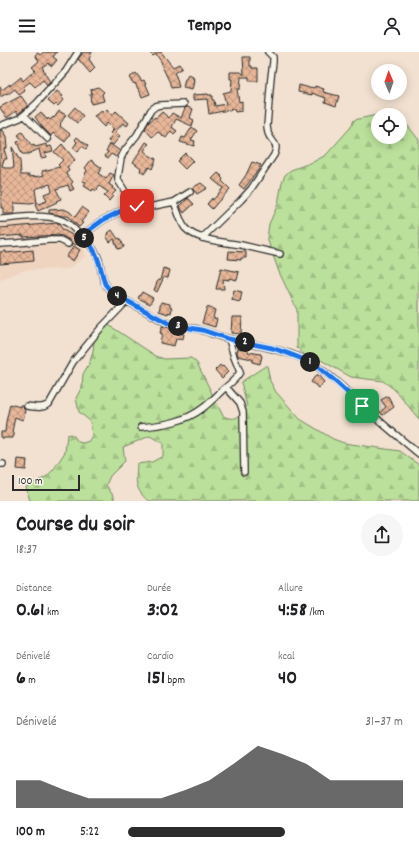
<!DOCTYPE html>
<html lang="fr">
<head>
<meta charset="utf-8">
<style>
  body { margin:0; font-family:Dekko,sans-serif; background:#f6f6f6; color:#202124; height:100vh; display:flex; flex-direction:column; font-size:15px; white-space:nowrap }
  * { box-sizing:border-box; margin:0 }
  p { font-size:13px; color:#757577 }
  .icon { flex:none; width:22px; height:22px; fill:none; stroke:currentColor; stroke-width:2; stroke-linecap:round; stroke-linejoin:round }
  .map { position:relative; height:449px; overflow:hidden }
  .details { display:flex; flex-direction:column; background:#fff; flex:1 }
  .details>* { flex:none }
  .needle { width:26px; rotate:358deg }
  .tools { position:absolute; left:371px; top:12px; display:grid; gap:8px }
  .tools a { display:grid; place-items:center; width:36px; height:36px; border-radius:50%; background:#fff; box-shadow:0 2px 10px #0003; font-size:20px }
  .scale { position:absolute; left:12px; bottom:10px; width:68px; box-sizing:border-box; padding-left:4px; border:2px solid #2b2b2b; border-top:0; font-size:11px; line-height:14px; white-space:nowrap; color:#2b2b2b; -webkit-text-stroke:3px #f7f3e8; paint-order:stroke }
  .pin { position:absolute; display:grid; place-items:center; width:34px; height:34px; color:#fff; margin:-17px; border-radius:8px; box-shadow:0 2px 6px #0006 }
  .km { position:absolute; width:20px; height:20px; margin:-10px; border-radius:50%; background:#222; color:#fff; font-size:11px; line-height:20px; text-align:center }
  .round { display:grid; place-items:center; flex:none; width:42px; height:42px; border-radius:21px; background:#f6f6f6 }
  .summary { display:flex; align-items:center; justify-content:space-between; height:68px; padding:0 16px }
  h1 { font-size:22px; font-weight:700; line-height:30px }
  .figures { display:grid; grid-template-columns:repeat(3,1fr); gap:6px; height:68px; padding:4px 16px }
  .figures div { display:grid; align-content:center }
  .figures b { font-size:20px; font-weight:700 }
  .figures small { font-size:11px; font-weight:400 }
  .figures p { font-size:11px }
  .chart { height:112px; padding:8px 16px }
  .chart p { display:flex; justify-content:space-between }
  .chart svg { width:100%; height:72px; margin-top:4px; fill:#2b2b2b; opacity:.7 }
  ul { padding:0 16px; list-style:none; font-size:13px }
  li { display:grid; grid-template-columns:64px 48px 1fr; align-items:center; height:30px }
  li i { height:10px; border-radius:5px; background:#2b2b2b }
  header { display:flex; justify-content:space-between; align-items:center; height:52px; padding:0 16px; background:#fff; font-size:18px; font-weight:700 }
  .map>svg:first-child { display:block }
</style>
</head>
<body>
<header><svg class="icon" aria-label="menu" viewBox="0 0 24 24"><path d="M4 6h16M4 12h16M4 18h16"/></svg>Tempo<svg class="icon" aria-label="person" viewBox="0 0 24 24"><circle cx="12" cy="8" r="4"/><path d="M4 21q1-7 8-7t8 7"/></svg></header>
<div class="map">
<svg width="419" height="449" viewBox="0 0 419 449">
  <defs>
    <pattern id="forest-firs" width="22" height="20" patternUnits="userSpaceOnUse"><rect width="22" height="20" fill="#bbe09b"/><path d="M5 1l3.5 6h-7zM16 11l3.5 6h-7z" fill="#a1c086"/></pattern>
    <pattern id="building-cross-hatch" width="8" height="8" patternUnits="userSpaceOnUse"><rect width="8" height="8" fill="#e8b799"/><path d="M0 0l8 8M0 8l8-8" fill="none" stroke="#bc957d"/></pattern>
  </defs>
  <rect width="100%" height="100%" fill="#f2e1d0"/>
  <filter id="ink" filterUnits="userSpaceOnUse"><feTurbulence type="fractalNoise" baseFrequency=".025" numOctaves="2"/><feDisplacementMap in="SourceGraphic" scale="8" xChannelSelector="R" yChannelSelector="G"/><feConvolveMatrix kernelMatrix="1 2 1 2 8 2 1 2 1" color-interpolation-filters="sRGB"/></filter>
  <g filter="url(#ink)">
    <path fill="#efd4c0" d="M29,169h29l25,19 2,17 -17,12 -43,1 -25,9v-57z"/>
    <path fill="url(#forest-firs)" stroke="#738663" d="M381,62l4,1h-7v22h22v-18l4,2 15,19v279l-25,-30 -11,-8 -32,-4 -32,-18 -13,-3 -9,-8v-38l-18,-38 -12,-34 2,-14 9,-20 4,-22 3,-7 6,-5 22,-8 13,-7 25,-28 3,-7z
      M104,270l52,34 8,3 27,-1 6,5 26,53c14,6 16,0 24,-10l-6,-24 26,-17 3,16 6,11 24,27 33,20 11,4 56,8 19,14v36h-271c-14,-13 -12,-20 -11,-37l15,-2 11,-6v-13l-13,-7 -27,11 2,14 -15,15 -4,9 8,12v4h-84l-4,-14 20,-10 8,-8 11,-17 2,-17 3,-1 4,2 4,6 5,1 6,-2 3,-6 -2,-14 -11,-9 -3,-14 6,-11 1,-13 6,-10 4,-12 1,-11z"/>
    <path fill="url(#building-cross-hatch)" stroke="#2b2b2b" d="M44,0h13l-4,5 4,3 -5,6 -4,-3 -6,4 3,5h-1l6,10 -3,4 -4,-6 -8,7 -5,-5 -7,5 2,4 -6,4 -4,-6 -8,6 -1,-1 -6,3v-11l2,4 8,-6v2l11,-9 2,4 12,-11 -3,-3 7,-6 -4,-6 3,-2 2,2z
      M84,0h8l-3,7 6,9 -5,5 -12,-14z
      M149,0h12l12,15 6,-3 3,4 -8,5 2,3 3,11 -8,1 -1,-4v-1l-9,-19 1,-1 -6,-9 -3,2z
      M243,5h7v9h2v2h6v13h-9v-4h-8l-1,12h-3l2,13 3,-1v10l-7,1 -1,-3 -11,2 -14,3 -2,-15 -14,1v-5l15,-1v1h4v5h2l1,6 11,-2 -3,-11 8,-2 1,-12h-2v-7h11l3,3z
      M136,21l6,8 2,-1 6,14 -8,3 -3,-8h-1l-3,-6 -1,1 -5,-6z
      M188,23l5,2 -1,1h2l-1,3h1l-2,9 -9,-2 2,-9h1z
      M299,33l11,3v-1l4,1 1,-2 9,3 -1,3 16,4 -3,10 -11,-4 1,-4 -14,-5v2l-14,-3z
      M98,35l6,5 -2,2 2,7 -13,3 -1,-10h2l-1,-5z
      M57,39l6,5 -2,2 2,2 -5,6 -2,-2 -2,2 -6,-5z
      M21,44l7,10 -10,8 -2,-3 -9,7 -7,-10v-1z
      M75,55l8,9 -6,7 -9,-8z
      M187,55l6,2 -3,9 4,2 -2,6 -16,-7 -4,8 5,4 -3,3 -3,-3 -5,7 -8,-6 -6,5 -7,-8 3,-6 7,-6 1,1 6,-6 7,6 3,-5 9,5 4,-10z
      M107,57l5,6 4,-4 13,12 -2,3 -4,-3 -8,9 5,4 -7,9 -5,-4 4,-6 -2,-2 4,-4 -7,-6 -3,4 -5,-5 -5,-6 8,-5 1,2z
      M59,59l7,4 -6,9 1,1 -1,1 10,8 -5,8 -12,-9 -2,3 -8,-8 -8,-11 6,-5 6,8 1,-2 2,2 3,-3 1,1z
      M192,75l5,4 -6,9 4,1 -1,5 -14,-4 2,-5 3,1z
      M0,78h3l3,7 1,11 -3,1 3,10h-3l-2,7 3,2h9l-2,-21 8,14 1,14h9v2l6,-1v1l8,-2 -2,-4 18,-4 -2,-2 5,-5 -9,-8 8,-8 13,16 -8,7 2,4 -3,2 7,9 -2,2 3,5 -4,2 -2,-6 -12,4 5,10 -5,2 1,1 -19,9 -3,-6 12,-4 -3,-7 8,-3 -2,-7 -15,5 2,14 -7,1 -16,-1v11h-11v-6h-2v-22h-1z
      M22,80l10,14 2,-1 1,2 12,-3v3l4,-1 2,5 -8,2 1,4 -5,1 -2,-9 -11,5h-6l-5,-12 5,-2 -4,-5z
      M77,85l11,9 -2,3 -4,-3 -4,6 -5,-4 4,-6 -2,-2z
      M146,90l3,2 -5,7 5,4 7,4 -4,10 -3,-2 -5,7 -4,-3 1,-3 -8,-6z
      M110,92l10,7 -4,6 -5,-3 -3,4 -3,-2 3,-4 -2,-1z
      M185,101l8,8 -8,8 -8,-8z
      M91,108l11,8 -4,5 8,6 4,-6 4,2 -5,9 4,3 -1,1 4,3 -4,4 1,1 -4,5 -5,-5 4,-4 -9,-6 -2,5 -4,-2 -1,2 -8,-5 2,-4 -4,-1 5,-11 -2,-2z
      M252,110l9,3 -3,5 -14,19 -5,-4 7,-10z
      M218,121l4,3 -1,1 2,2 -1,2 8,8 -13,14 -5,6 -5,-5 5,-6 1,2 10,-12 -11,-9z
      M201,131l6,5 -10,6 -5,-6z
      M188,146l6,6 -10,9 -2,-3 -2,-4z
      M82,155l7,5 -8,10 2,1 -4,4 -12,-11h-5l-13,-3v-3l15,-1 6,3 5,5z
      M58,171l5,7 13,7 3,3 -3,5 -4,-2 -2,-3 -8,-4 -4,-1 -35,2v-2l-23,2v-9z
      M112,178l6,9 2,-1 4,9 -6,2 -4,-10 -4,3 -4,-6 3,-2 -1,-1z
      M74,194l6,4 -7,11 -7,-4z
      M33,198l1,11 -34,3v-12l6,-1v2z
      M229,199l17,1v6h-5v2l-13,-1z
      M163,216l7,2 -2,8 -4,-1 -7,15 -3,-2 4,-10 2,1z
      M221,216l18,4 -2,8 -8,-2v2l-6,-1 1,10h-8z
      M234,238l8,2 -2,10 -8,-2z
      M142,240l11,6 -3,6 -12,-6z
      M161,250l9,2v3l2,1 -1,5 -3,-1v2l-9,-3z
      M207,255l8,3 -2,8 4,1 -2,8 -13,-4z
      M232,265h10l-1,17 -10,-1z
      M162,274l19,5 -1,2 4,1 -1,5 -4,-1 -1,1h-2l-2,7 -14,-3 2,-10h-2z
      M242,294l6,1v5l13,2v2h1l-2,8 -8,-2v-3l-14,-3 -1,-3 1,-5 4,1z
      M220,313l2,2 1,-1 5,6 -6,6 -7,-8z
      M316,323l1,2 1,-2 6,7 -5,6 -8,-6z
      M388,344l6,11 -11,8 -3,-3 6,-5 -5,-7z
      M10,352l10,3v-2h3l2,5 -1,7 -2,3 -7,-3 -3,15h2v4h-1v2h-11v-1h-1v-5h4l1,-10z
      M18,407l9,1 -1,10 -9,-1z"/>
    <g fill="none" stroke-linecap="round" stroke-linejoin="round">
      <defs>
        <path id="minor" d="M24,63l24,24
          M0,74l20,-8 4,-3 13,-12 29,-32 12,-19
          M174,150l16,-10
          M127,156l8,-4 4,3h10l25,-5c3,7 7,21 11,26 12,13 40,14 56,17 13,3 26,6 39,9
          M0,167c20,-1 50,-7 67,4 6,4 11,10 16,15 7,6 13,13 16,22 4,16 2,25 17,35l49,27c11,4 22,5 33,7 11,3 21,8 32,10 24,6 48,9 71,19 23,9 43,31 62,48 18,17 37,32 56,48
          M80,182l8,-3 15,-11 24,-12 -1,-15 -8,-13v-3l3,-19 4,-8 12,-15 14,-25 5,-4 4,-1 24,-1
          M202,186l39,-38 10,-11 23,-34c6,-13 -3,-12 -6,-22 0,-1 -1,-6 -1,-7l4,-49 2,-15v-5l-5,-5
          M0,192l17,-1 32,-3h11l8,4
          M229,287l5,18 6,15c-3,6 -9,11 -14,15l14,16 3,9 1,60
          M27,354c8,1 15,3 22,-2l24,-42 27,-33 27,-28
          M141,375c22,-2 44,-5 62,-19 8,-6 15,-14 23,-21
          M0,412h3"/>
      </defs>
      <use href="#minor" stroke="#2b2b2b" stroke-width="8"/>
      <use href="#minor" stroke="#f7f3e8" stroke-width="5.5"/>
    </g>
  </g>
  <g fill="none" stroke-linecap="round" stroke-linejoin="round" filter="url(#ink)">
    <defs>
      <path id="route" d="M137,154l-2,-2 -32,16 -15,11 -8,3c4,5 10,9 13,15 7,10 8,23 12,35l4,5 7,6 52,28 10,3 24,4 27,9 43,9 15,5 23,9 7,4 19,16 26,24"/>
    </defs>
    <use href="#route" stroke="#fff" stroke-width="8"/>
    <use href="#route" stroke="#1a73e8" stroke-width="5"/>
  </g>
</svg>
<div class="tools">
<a><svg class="needle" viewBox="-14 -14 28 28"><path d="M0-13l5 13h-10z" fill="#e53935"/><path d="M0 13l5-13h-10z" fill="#757577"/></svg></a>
<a><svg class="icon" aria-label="locate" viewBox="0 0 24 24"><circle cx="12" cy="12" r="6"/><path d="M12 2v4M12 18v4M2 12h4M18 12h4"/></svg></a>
</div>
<div class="scale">100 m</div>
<div class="pin" style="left:362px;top:354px;background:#1e9e55"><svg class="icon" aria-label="arrive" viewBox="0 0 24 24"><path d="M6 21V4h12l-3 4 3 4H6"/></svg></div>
<div class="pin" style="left:137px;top:154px;background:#d93025"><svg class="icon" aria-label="check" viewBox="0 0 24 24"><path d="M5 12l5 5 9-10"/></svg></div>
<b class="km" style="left:310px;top:310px">1</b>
<b class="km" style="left:245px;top:290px">2</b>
<b class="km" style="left:178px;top:274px">3</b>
<b class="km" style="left:117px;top:244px">4</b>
<b class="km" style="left:84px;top:186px">5</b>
</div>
<section class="details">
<div class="summary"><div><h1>Course du soir</h1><p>18:37</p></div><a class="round"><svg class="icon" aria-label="share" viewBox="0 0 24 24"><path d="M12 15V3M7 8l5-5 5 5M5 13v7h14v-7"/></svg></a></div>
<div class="figures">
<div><p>Distance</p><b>0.61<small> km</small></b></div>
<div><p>Durée</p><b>3:02</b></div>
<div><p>Allure</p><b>4:58<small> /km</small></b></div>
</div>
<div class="figures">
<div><p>Dénivelé</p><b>6<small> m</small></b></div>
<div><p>Cardio</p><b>151<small> bpm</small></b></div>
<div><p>kcal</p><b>40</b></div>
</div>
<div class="chart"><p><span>Dénivelé</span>31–37 m</p>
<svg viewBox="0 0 160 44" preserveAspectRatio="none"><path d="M0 44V27L10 27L20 33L30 38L40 38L50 38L60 38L70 33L80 27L90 17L100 6L110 11L120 17L130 27L140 27L150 27L160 27V44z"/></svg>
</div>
<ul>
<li><b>100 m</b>5:22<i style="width:57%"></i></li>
</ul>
</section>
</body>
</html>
